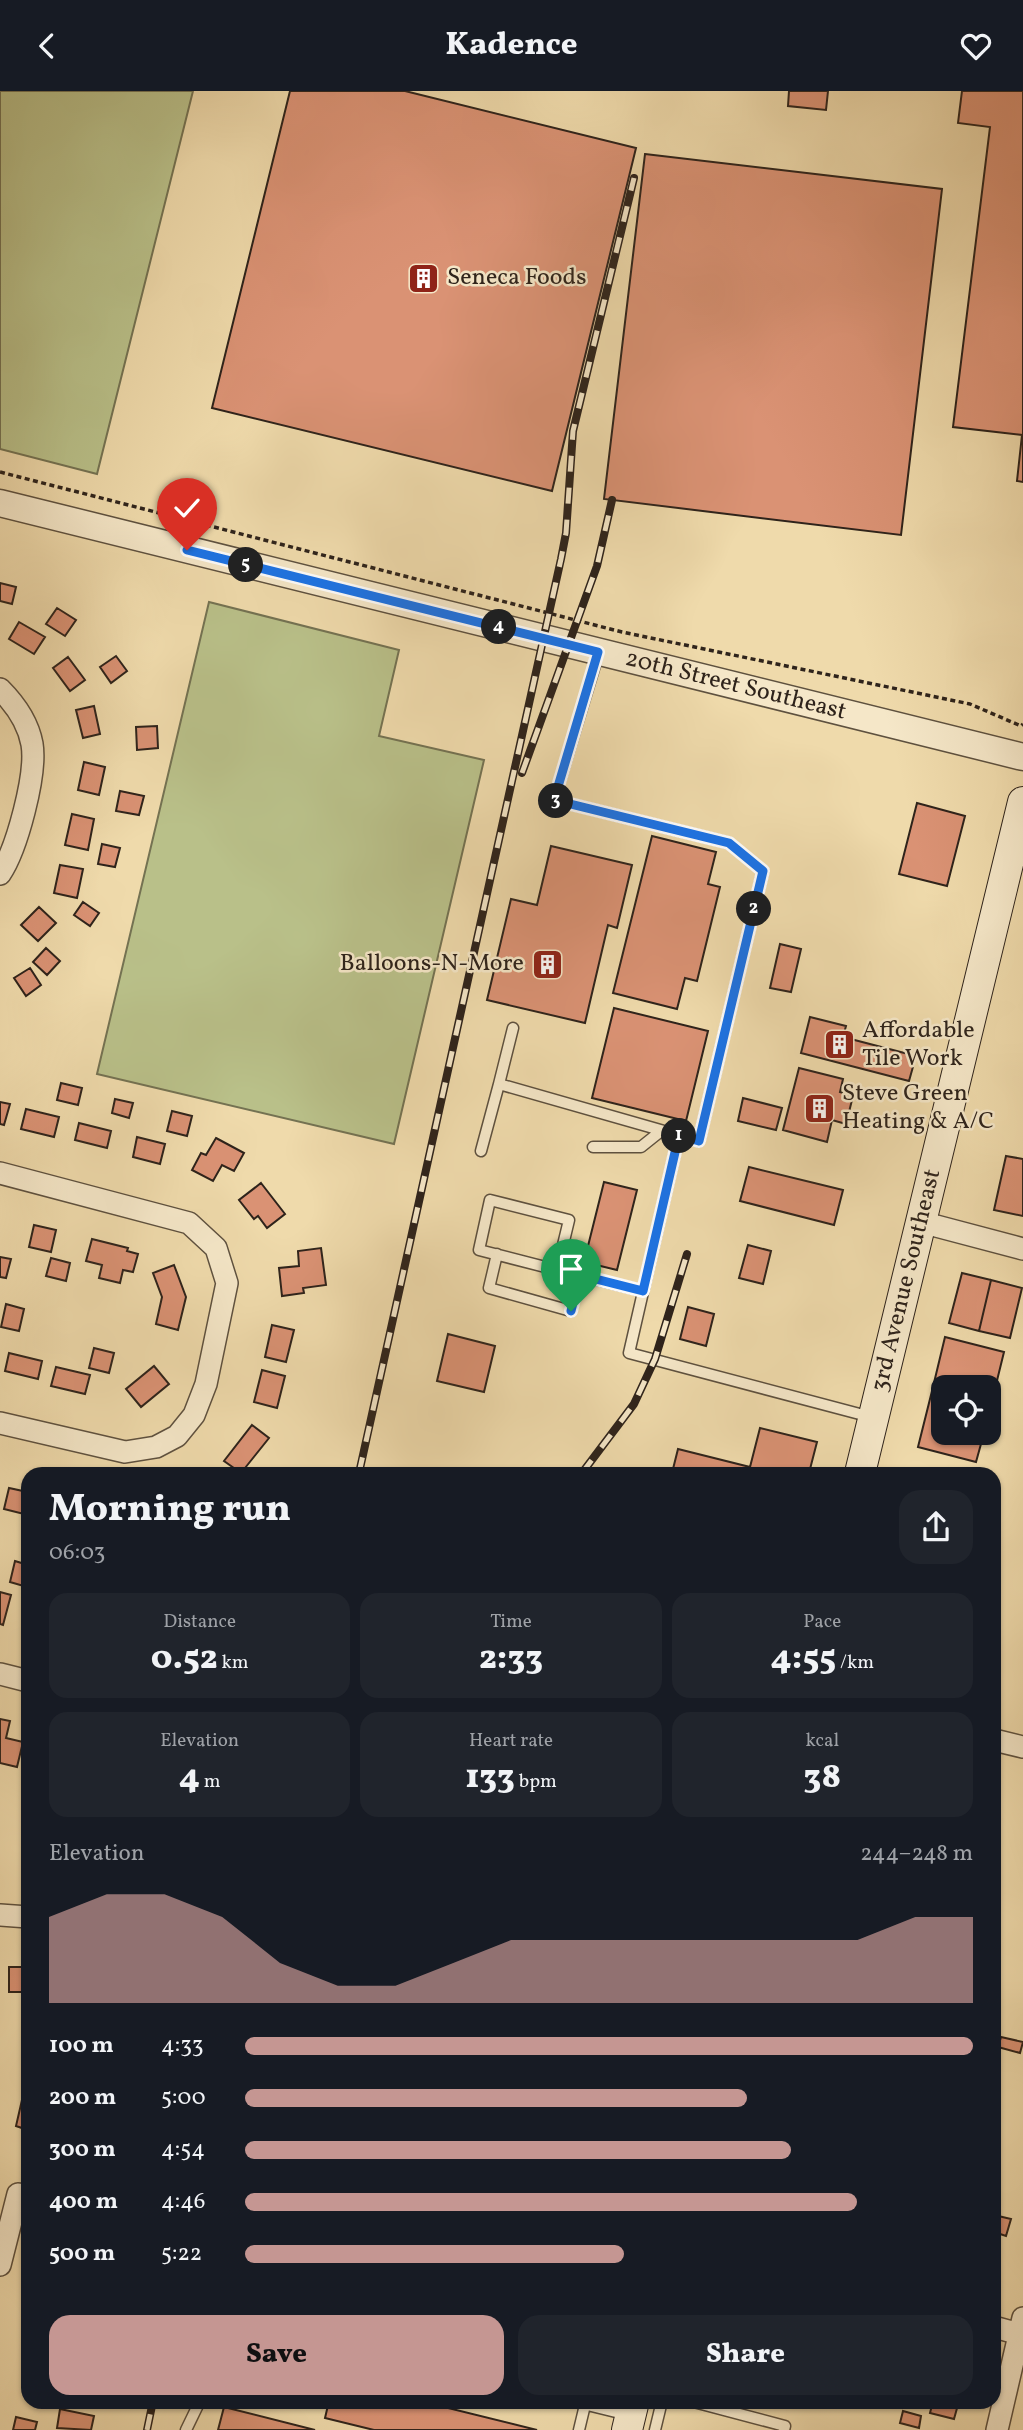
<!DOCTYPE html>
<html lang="en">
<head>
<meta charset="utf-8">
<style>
  body { margin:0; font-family:Vollkorn,serif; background:#20242c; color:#f1f3f6; height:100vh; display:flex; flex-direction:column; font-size:26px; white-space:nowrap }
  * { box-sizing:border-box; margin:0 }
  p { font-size:23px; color:#9ea1a6 }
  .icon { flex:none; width:38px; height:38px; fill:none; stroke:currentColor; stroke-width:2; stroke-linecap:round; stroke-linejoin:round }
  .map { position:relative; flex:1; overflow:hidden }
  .details { position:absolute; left:21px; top:1376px; width:980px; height:942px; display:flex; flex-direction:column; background:#171b24; border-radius:21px; box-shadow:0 2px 5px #0004 }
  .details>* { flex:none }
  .tools { position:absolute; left:931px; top:1284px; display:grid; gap:14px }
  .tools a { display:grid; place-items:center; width:70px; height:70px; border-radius:14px; background:#171b24; box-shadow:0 2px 5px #0004; font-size:35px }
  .pin { position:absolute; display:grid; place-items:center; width:60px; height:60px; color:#fff; margin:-72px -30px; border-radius:50% 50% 50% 0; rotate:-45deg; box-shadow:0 0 7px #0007 }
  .pin .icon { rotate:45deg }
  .km { position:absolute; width:35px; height:35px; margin:-18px; border-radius:50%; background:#222; color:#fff; font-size:19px; line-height:35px; text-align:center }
  .round { display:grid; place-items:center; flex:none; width:74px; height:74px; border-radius:21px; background:#20242c }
  .head { display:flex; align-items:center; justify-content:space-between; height:119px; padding:0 28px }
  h1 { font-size:38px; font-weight:800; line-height:52px }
  .stats { display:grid; grid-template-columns:repeat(3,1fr); gap:10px; height:119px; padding:7px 28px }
  .stats div { display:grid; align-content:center; border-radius:18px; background:#20242c; text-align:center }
  .stats b { font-size:35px; font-weight:800 }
  .stats small { font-size:19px; font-weight:400 }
  .stats p { font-size:19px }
  .chart { height:196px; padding:14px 28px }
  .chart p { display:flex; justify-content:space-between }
  .chart svg { width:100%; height:126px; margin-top:7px; fill:#c59692; opacity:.7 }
  .cta { display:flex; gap:14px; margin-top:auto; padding:14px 28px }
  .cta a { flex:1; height:80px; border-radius:21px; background:#c59692; color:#111; font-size:28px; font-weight:800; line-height:80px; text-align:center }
  .cta a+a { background:#20242c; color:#f1f3f6 }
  ul { padding:0 28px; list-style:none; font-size:23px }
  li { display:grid; grid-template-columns:112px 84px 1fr; align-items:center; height:52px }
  li i { height:18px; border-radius:9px; background:#c59692 }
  header { display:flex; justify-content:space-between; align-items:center; height:91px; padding:0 28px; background:#171b24; font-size:32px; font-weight:800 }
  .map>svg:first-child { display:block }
</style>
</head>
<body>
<header><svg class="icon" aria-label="back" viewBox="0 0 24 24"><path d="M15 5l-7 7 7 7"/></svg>Kadence<svg class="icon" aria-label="heart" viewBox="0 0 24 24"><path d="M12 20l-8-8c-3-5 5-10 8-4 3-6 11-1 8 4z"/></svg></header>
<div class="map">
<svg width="1023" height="2339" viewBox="0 0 1023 2339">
  <rect width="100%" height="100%" fill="#efdaab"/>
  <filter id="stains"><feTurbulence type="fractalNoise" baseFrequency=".00286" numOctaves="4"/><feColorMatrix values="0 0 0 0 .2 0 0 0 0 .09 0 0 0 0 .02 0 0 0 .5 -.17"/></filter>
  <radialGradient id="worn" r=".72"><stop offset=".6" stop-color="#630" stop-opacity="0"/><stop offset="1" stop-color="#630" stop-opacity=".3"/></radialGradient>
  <path fill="#b9c089" stroke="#747252" stroke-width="2" d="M0,0h193l-96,383 -97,-25z
    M209,511l190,48 -20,86 105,24 -90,384 -297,-70z"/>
  <path fill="#da9274" stroke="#2e231b" stroke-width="2" d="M290,0h115l231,57 -84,343 -340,-83z
    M789,0h39l-2,19 -38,-4z
    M962,0h61v391l-6,-1 5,-46 -69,-8 37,-300 -32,-4z
    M645,63l297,35 -41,346 -297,-36z
    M0,492l16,4 -4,17 -12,-3z
    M57,517l19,12 -11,16 -19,-12z
    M19,531l26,15 -11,17 -25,-15z
    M116,565l11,15 -16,12 -11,-16z
    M68,566l17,23 -15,11 -17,-23z
    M94,615l6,28 -17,4 -7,-28z
    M157,635l1,22 -21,2 -1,-23z
    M84,671l21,5 -6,28 -21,-5z
    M120,700l24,5 -5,19 -23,-4z
    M917,712l48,13 -18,70 -48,-12z
    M72,723l22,5 -6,31 -23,-5z
    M652,745l64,16 -8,32 12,3 -23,94 -12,-3 -8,31 -64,-16z
    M102,753l18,4 -5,19 -17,-3z
    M551,755l81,19 -15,63 -9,-3 -23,98 -98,-23 24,-101 26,6z
    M60,774l23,4 -6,29 -23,-5z
    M83,811l16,11 -9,13 -16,-11z
    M39,816l17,16 -18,18 -17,-16z
    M780,853l21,5 -10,43 -21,-4z
    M46,857l14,13 -13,14 -14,-13z
    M30,877l11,17 -15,11 -12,-18z
    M614,917l94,23 -22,90 -94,-23z
    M810,926l36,9 -3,11 73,19 -7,25 -108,-28z
    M799,977l44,11 -3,13 13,4 -7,28 -14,-4 -5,22 -44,-12z
    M61,992l21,5 -4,17 -21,-5z
    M743,1007l39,10 -6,22 -38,-9z
    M115,1008l18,4 -4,15 -17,-5z
    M0,1011l10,2 -6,21 -4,-1z
    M26,1018l33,8 -5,20 -33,-8z
    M172,1020l20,5 -5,20 -20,-5z
    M79,1032l32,8 -4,17 -32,-8z
    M137,1046l28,7 -5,20 -27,-7z
    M216,1047l28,15 -10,18 -12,-6 -9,16 -21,-11 9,-17 5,2z
    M1006,1065l17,3v57l-29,-6z
    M749,1076l94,23 -9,35 -94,-24z
    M604,1091l33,8 -20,80 -33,-8z
    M261,1092l24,31 -18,14 -9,-12 -4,3 -15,-19z
    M34,1134l22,5 -5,22 -22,-5z
    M92,1148l36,9 -1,3 11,3 -5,18 -10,-2 -3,13 -21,-5 3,-13 -16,-4z
    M748,1154l23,6 -8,33 -24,-6z
    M321,1157l5,37 -23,3 1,5 -22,3 -3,-28 20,-2 -1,-15z
    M0,1166l11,2 -5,19 -6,-1z
    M51,1167l19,5 -4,18 -20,-5z
    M174,1174l12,32 -8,33 -22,-6 6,-27 -9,-24z
    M962,1182l29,7 -12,51 -30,-8z
    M991,1189l31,8 -12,50 -31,-7z
    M6,1213l18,5 -5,22 -18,-4z
    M688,1216l26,7 -8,32 -26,-7z
    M272,1234l22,5 -8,32 -21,-5z
    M448,1243l47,12 -11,46 -47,-11z
    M945,1246l59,15 -13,53 -2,-17h-46v6l-11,-3z
    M94,1257l20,5 -5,20 -20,-5z
    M9,1262l33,8 -4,18 -33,-8z
    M154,1275l15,18 -28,23 -15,-18z
    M56,1276l34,8 -5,19 -34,-8z
    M262,1279l23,6 -8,32 -23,-6z
    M932,1300l11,3v39h41l-8,29 -58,-15z
    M252,1334l17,13 -28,35 -17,-12z
    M760,1337l57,14 -8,31h-137l6,-24 72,18z
    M27,1384l1,40 -24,-6 5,-21 14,3z
    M15,1470l13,4 -1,22 -17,-5z
    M0,1501l11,3 -8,30 -3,-1z
    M0,1628l10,2 -4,17 17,4 -6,25 -17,-4z
    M9,1876h19v25h-19z
    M1001,1946l22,5 -3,11 -22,-6z
    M22,2009l6,1v29l-12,-4z
    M994,2124l17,4 -5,17 -12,-4z
    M329,2310h112l-1,5 97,24h-163l-49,-12z
    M933,2310h26l-5,18 -24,-6z
    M224,2316l91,23h-97z
    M60,2318l34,7 -3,14 -34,-2z
    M903,2320l18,5 -2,12 -19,-5z
    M16,2326l21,5 -2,8h-22z"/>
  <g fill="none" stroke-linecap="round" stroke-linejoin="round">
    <defs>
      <path id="service" d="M499,993l14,-56
        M679,1044l-50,218 242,64
        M593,1056h48l20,-16
        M481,1060l18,-67 200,57 64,-270 -34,-28 -175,-43 45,-148
        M490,1109l79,20 -12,50 -78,-20z
        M497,1163l-8,34 82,23 9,-36
        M557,1179l86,21
        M571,2310l57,14
        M690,2310l95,25 -1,4
        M186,2339l14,-29
        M579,2339l6,-25
        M655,2339l7,-29"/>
      <path id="minor" d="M0,598c15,15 28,33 32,55 5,30 -15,105 -32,130
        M0,1082l189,50 27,25 11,35 -21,101 -12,31 -17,21 -21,11 -31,5 -125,-29
        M921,1131l102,27
        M0,1583l28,7
        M994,1649l29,7
        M0,1824l28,2
        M0,2174l18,-71
        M994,2236l29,8
        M997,2339l26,-112"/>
      <g id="tertiary">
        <path id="s1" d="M0,412l1023,254"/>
      </g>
      <g id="secondary">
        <path id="s2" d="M860,1382l163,-671"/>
        <path d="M627,2339l7,-29"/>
      </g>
    </defs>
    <use href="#service" stroke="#5e513f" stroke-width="13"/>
    <use href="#minor" stroke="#5e513f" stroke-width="24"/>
    <use href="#tertiary" stroke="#5e513f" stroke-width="29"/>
    <use href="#secondary" stroke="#2e231b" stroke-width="32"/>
    <path stroke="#2e231b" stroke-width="3.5" stroke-dasharray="5 3.5" stroke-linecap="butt" d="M0,381l622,160 348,72 51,22 2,-2"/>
    <use href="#service" stroke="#f5e7c8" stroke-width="10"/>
    <use href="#minor" stroke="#f5e7c8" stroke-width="21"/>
    <use href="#tertiary" stroke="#f5e7c8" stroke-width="26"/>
    <use href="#secondary" stroke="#f5e7c8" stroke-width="30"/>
    <defs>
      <path id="rail" d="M522,682l75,-207 15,-66
        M359,1382l202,-914 5,-26 7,-102 61,-253
        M582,1382l52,-69 21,-45 32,-105
        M147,2339l6,-29"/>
    </defs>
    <use href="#rail" stroke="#2e231b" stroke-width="8"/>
    <use href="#rail" stroke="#f5e7c8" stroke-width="5" stroke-dasharray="16" stroke-linecap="butt"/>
  </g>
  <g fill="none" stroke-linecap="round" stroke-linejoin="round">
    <defs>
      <path id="route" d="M187,459l411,102 -44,148 175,43 34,28 -64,270 -20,-6 -36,156 -63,-16 -9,36"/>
    </defs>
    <use href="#route" stroke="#fff" stroke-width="14"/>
    <use href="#route" stroke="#1a73e8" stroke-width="9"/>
  </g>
  <defs>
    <symbol id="building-square" viewBox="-11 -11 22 22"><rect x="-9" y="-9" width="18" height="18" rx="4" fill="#8f2418" stroke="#f5e7c8"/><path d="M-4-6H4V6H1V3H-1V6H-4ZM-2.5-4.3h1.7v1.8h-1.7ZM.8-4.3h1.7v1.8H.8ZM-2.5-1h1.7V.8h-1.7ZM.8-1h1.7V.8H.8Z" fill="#fff"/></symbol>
  </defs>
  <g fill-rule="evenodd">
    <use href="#building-square" x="406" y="170" width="35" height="35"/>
    <use href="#building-square" x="530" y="856" width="35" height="35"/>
    <use href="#building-square" x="822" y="936" width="35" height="35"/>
    <use href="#building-square" x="802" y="1000" width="35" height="35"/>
  </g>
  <g text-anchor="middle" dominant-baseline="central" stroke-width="5" stroke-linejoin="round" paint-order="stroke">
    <g font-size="24" fill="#2e231b" stroke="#f5e7c8" text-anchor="start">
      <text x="447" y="187">Seneca Foods</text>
      <text x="524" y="873" text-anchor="end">Balloons-N-More</text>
      <text x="862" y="940">Affordable<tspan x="862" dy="28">Tile Work</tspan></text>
      <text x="842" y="1003">Steve Green<tspan x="842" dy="28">Heating &amp; A/C</tspan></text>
    </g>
    <g font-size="24" fill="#2e231b" stroke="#f5e7c8">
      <text stroke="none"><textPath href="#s1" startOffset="758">20th Street Southeast</textPath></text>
      <text stroke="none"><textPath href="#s2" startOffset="198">3rd Avenue Southeast</textPath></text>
    </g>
  </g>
  <rect width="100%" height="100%" filter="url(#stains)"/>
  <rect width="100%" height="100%" fill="url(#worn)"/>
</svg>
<div class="tools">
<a><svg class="icon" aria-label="locate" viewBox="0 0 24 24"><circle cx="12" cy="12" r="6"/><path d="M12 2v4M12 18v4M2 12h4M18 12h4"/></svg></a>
</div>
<div class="pin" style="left:571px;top:1220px;background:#1e9e55"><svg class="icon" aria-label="arrive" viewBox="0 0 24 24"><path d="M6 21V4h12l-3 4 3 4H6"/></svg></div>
<div class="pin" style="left:187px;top:459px;background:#d93025"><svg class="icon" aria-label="check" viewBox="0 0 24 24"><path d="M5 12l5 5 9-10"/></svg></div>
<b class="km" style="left:679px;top:1045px">1</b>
<b class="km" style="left:754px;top:818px">2</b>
<b class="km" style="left:556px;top:710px">3</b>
<b class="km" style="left:499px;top:536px">4</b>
<b class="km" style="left:246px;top:474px">5</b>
<section class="details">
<div class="head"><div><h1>Morning run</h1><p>06:03</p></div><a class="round"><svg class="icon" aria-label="share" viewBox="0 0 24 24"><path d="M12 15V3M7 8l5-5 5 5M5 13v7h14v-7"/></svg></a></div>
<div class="stats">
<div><p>Distance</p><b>0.52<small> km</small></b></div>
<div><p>Time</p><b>2:33</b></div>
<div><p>Pace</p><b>4:55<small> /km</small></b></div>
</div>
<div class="stats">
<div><p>Elevation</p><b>4<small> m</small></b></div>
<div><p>Heart rate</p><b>133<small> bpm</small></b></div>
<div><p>kcal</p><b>38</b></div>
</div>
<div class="chart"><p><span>Elevation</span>244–248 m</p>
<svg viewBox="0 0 160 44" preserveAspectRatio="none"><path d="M0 44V14L10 6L20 6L30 14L40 30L50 38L60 38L70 30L80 22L90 22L100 22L110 22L120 22L130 22L140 22L150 14L160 14V44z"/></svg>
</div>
<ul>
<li><b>100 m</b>4:33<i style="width:100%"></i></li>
<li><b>200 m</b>5:00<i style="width:69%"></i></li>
<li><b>300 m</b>4:54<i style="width:75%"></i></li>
<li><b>400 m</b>4:46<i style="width:84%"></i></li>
<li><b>500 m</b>5:22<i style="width:52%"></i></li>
</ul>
<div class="cta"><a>Save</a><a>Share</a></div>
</section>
</div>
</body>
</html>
